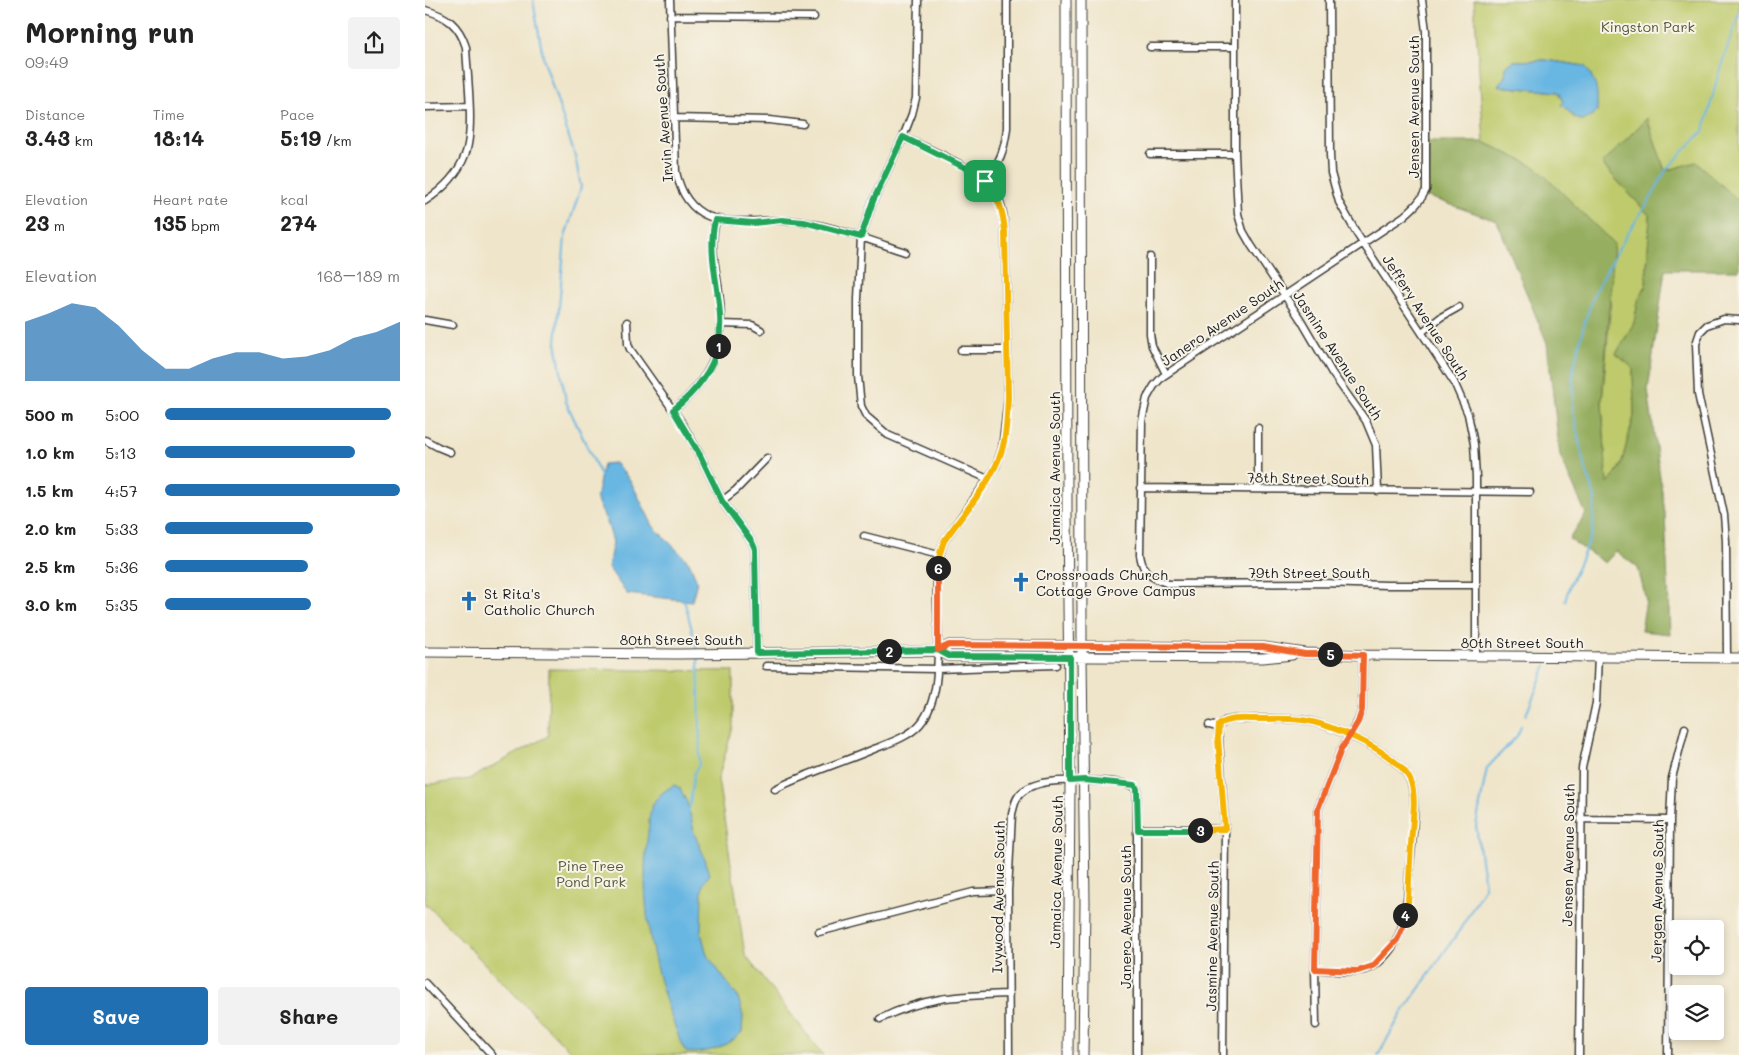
<!DOCTYPE html>
<html lang="en">
<head>
<meta charset="utf-8">
<style>
  body { margin:0; font-family:Mali,sans-serif; background:#f2f2f2; color:#222; height:100vh; display:flex; flex-direction:column; font-size:19px; white-space:nowrap }
  * { box-sizing:border-box; margin:0 }
  p { font-size:16px; color:#767676 }
  .icon { flex:none; width:28px; height:28px; fill:none; stroke:currentColor; stroke-width:2; stroke-linecap:round; stroke-linejoin:round }
  .map { position:relative; flex:1; overflow:hidden }
  .panel { display:flex; flex-direction:column; background:#fff; width:425px }
  .panel>* { flex:none }
  .tools { position:absolute; left:1244px; top:920px; display:grid; gap:10px }
  .tools a { display:grid; place-items:center; width:55px; height:55px; border-radius:5px; background:#fff; box-shadow:0 2px 8px #0003; font-size:25px }
  .pin { position:absolute; display:grid; place-items:center; width:42px; height:42px; color:#fff; margin:-21px; border-radius:10px; box-shadow:0 2px 8px #0006 }
  .km { position:absolute; width:25px; height:25px; margin:-12px; border-radius:50%; background:#222; color:#fff; font-size:14px; line-height:25px; text-align:center }
  .round { display:grid; place-items:center; flex:none; width:52px; height:52px; border-radius:5px; background:#f2f2f2 }
  .headline { display:flex; align-items:center; justify-content:space-between; height:85px; padding:0 25px }
  h1 { font-size:28px; font-weight:700; line-height:38px }
  .stats { display:grid; grid-template-columns:repeat(3,1fr); gap:8px; height:85px; padding:5px 25px }
  .stats div { display:grid; align-content:center }
  .stats b { font-size:21px; font-weight:700 }
  .stats small { font-size:14px; font-weight:400 }
  .stats p { font-size:14px }
  .chart { height:140px; padding:10px 25px }
  .chart p { display:flex; justify-content:space-between }
  .chart svg { width:100%; height:90px; margin-top:5px; fill:#1f6fb2; opacity:.7 }
  .primary-button { display:flex; gap:10px; margin-top:auto; padding:10px 25px }
  .primary-button a { flex:1; height:58px; border-radius:5px; background:#1f6fb2; color:#fff; font-size:20px; font-weight:700; line-height:58px; text-align:center }
  .primary-button a+a { background:#f2f2f2; color:#222 }
  ul { padding:0 25px; list-style:none; font-size:16px }
  li { display:grid; grid-template-columns:80px 60px 1fr; align-items:center; height:38px }
  li i { height:12px; border-radius:6px; background:#1f6fb2 }
  main { display:flex; flex:1; min-height:0 }
  .map>svg:first-child { display:block }
</style>
</head>
<body>
<main>
<section class="panel">
<div class="headline"><div><h1>Morning run</h1><p>09:49</p></div><a class="round"><svg class="icon" aria-label="share" viewBox="0 0 24 24"><path d="M12 15V3M7 8l5-5 5 5M5 13v7h14v-7"/></svg></a></div>
<div class="stats">
<div><p>Distance</p><b>3.43<small> km</small></b></div>
<div><p>Time</p><b>18:14</b></div>
<div><p>Pace</p><b>5:19<small> /km</small></b></div>
</div>
<div class="stats">
<div><p>Elevation</p><b>23<small> m</small></b></div>
<div><p>Heart rate</p><b>135<small> bpm</small></b></div>
<div><p>kcal</p><b>274</b></div>
</div>
<div class="chart"><p><span>Elevation</span>168–189 m</p>
<svg viewBox="0 0 160 44" preserveAspectRatio="none"><path d="M0 44V15L10 11L20 6L30 8L40 17L50 29L60 38L70 38L80 33L90 30L100 30L110 33L120 32L130 29L140 23L150 20L160 15V44z"/></svg>
</div>
<ul>
<li><b>500 m</b>5:00<i style="width:96%"></i></li>
<li><b>1.0 km</b>5:13<i style="width:81%"></i></li>
<li><b>1.5 km</b>4:57<i style="width:100%"></i></li>
<li><b>2.0 km</b>5:33<i style="width:63%"></i></li>
<li><b>2.5 km</b>5:36<i style="width:61%"></i></li>
<li><b>3.0 km</b>5:35<i style="width:62%"></i></li>
</ul>
<div class="primary-button"><a>Save</a><a>Share</a></div>
</section>
<div class="map">
<svg width="1314" height="1055" viewBox="0 0 1314 1055">
  <rect width="100%" height="100%" fill="#f7f3e8"/>
  <filter id="ink" filterUnits="userSpaceOnUse"><feTurbulence type="fractalNoise" baseFrequency=".02" numOctaves="2"/><feDisplacementMap in="SourceGraphic" scale="10" xChannelSelector="R" yChannelSelector="G"/><feConvolveMatrix kernelMatrix="1 2 1 2 8 2 1 2 1" color-interpolation-filters="sRGB"/></filter>
  <filter id="wash" filterUnits="userSpaceOnUse"><feTurbulence type="fractalNoise" baseFrequency=".0096" numOctaves="4" result="noise"/><feDisplacementMap in="SourceGraphic" scale="20" xChannelSelector="R" yChannelSelector="G"/><feGaussianBlur stdDeviation="1.12" result="paint"/><feColorMatrix in="noise" values="0 0 0 0 0 0 0 0 0 0 0 0 0 0 0 0 0 1.4 0 .05"/><feComposite in="paint" operator="in"/></filter>
  <g filter="url(#wash)">
    <rect width="100%" height="100%" fill="#efe5ca"/>
    <path fill="#beca6c" stroke="#6d7344" fill-rule="evenodd" d="M1049,0h265v201l-43,-39 -31,9 -18,-52 -45,45 48,52 -4,69 -8,17 -4,21 -18,31 17,13 1,49 -13,49 -9,14 -5,5 -5,-82 9,-100 -74,-134 -53,-26zM1121,60l39,6 -11,52 -8,-10 -8,-16 -59,-6 15,-25z
      M124,669l184,2v56l-15,52 27,176 78,100h-249l-147,-150h-2v-120l45,-6 78,-43z"/>
    <path fill="#96ae60" stroke="#59653e" d="M1222,118l18,53 31,-9 43,39v69h-74l-17,120 17,123 5,121 -29,-3 5,-31 -8,-32 -22,-17 -11,12 -36,-24 17,-25 -26,-58 -13,-113 -50,-122 -74,-26 3,-53h58l53,26 77,76 -12,158 5,81 5,-4 9,-14 13,-49 -1,-48 -17,-14 18,-31 4,-21 8,-17 4,-69 -48,-52z"/>
    <path fill="#67b6e2" stroke="#42697f" d="M1121,60l39,6c12,17 13,24 12,45l-5,5 -9,5c-12,-4 -12,-10 -22,-16l2,-3 -5,-10 -60,-6 7,-10 1,-10 8,-5z
      M190,463l15,17 23,46 36,36 8,19 -5,20 -65,-7 -19,-27 5,-25 -6,-20 -11,-23 7,-35z
      M249,785l6,3 7,15 5,18 2,12 10,23 6,18 -7,10 -1,8 -1,40 6,23 31,42 5,19 -1,16c-12,14 -38,23 -56,20 -6,-7 -8,-18 -12,-28 -23,-60 -35,-128 -26,-192 1,-7 1,-16 3,-23 4,-12 13,-18 23,-24z"/>
    <g fill="none" stroke-linecap="round" stroke-linejoin="round">
      <path stroke="#67b6e2" stroke-width="2" d="M108,0l10,57 32,99 6,31 -16,50 -9,105 10,60 36,76
        M259,599l13,51
        M1140,601l4,-14 23,-53 3,-36 -12,-38 -10,-49v-41l12,-49 11,-32 33,-58 24,-36 12,-24 39,-41 15,-58 20,-59
        M1101,715l20,-50
        M264,811l5,-38 5,-8 1,-37 -2,-71
        M953,1055l24,-42 57,-82 26,-44 -9,-61 11,-58 31,-33 3,-9"/>
    </g>
  </g>
  <g filter="url(#ink)">
    <g fill="none" stroke-linecap="round" stroke-linejoin="round">
      <defs>
        <path id="street" d="M245,0l6,172c16,71 77,42 127,50 35,6 69,19 102,30
          M493,0l-2,98 -4,16 -9,23 -30,64 -12,36 -3,62v77l3,30 5,10 22,19 100,44
          M810,0v154l3,60 5,17 8,14 50,75 31,53 34,48 10,24 2,46
          M904,0l1,155 1,18 8,29 18,32 97,148 14,32 6,30 2,33v179
          M997,0l4,31v159c-5,11 -13,18 -22,26l-242,161 -8,9 -7,12 -5,23 -2,134c3,19 11,23 29,29l152,-1 66,2h90
          M0,10c22,6 34,15 41,37 1,27 9,84 -1,108 -7,19 -23,35 -40,46
          M245,16l144,1
          M725,47h85
          M0,107l43,-1
          M248,118l96,2 34,4
          M725,154h85
          M560,181c15,-20 19,-28 22,-53v-128
          M725,257v77l2,12 14,28
          M0,320l28,5
          M202,322l1,22 2,5 50,71 20,35 22,46 30,41 3,7 2,104
          M296,324l31,1 9,5
          M997,332l19,-15 18,-10
          M536,350h45
          M248,410c40,-32 53,-67 46,-118 -3,-25 -10,-46 -3,-72
          M0,440l13,7 12,5
          M715,488l390,4
          M833,489v-61
          M297,501l14,-11 31,-32
          M439,536l75,19
          M1302,657l-1,-116 -2,-26 -26,-121 -2,-50 4,-12 7,-7 17,-6 15,1
          M341,666l171,3 119,-4
          M784,725l9,2
          M793,727l7,-6 10,-2c22,0 46,-2 68,1 28,4 99,34 108,63 7,20 0,68 -2,91 -2,36 -3,68 -35,92 -12,9 -44,4 -59,3
          M793,727l7,102 -2,226
          M350,789c32,-16 66,-26 99,-40 15,-6 35,-12 46,-25 19,-22 18,-62 18,-88 0,-31 -5,-66 6,-95l44,-62 8,-13 6,-17 6,-52 -3,-165c-1,-13 -2,-27 -9,-38 -17,-26 -65,-43 -93,-57
          M1156,819l89,1
          M713,829h87
          M394,932l154,-40 35,-1
          M0,983l67,72
          M455,1019c45,-23 80,-23 129,-25
          M891,1025l-1,-56 3,-160 23,-59 17,-29 4,-11 1,-55
          M584,1055l-1,-164 4,-77c2,-7 3,-16 9,-21 5,-5 13,-8 21,-10 15,-3 87,-5 95,6v266
          M1154,1055l3,-287 14,-65 2,-47
          M1243,1055l2,-235 2,-42 13,-50"/>
        <path id="secondary" d="M641,0l1,514 3,267 -2,274
          M656,0l1,657 3,246 -2,152
          M513,651l11,5 314,2 29,-3
          M0,652l252,2 261,-3 11,-6 315,2 41,6 58,2 376,3"/>
      </defs>
      <use href="#street" stroke="#3c3a36" stroke-width="9"/>
      <use href="#secondary" stroke="#3c3a36" stroke-width="11"/>
      <use href="#street" stroke="#fff" stroke-width="6"/>
      <use href="#secondary" stroke="#fff" stroke-width="9"/>
    </g>
  </g>
  <g fill="none" stroke-linecap="round" stroke-linejoin="round" filter="url(#ink)">
    <defs>
      <path id="split-1" d="M293,346c9,-42 -13,-84 -3,-126l38,3 29,-3 22,2 57,15 12,-36 30,-64 69,34 13,10"/>
      <path id="split-2" d="M293,346c-6,26 -25,48 -45,64l27,45 22,46 30,41 3,7 2,104 132,-2"/>
      <path id="split-3" d="M464,651l49,-1 11,6 121,1v124l14,-1 51,5 2,4 1,41h62"/>
      <path id="split-4" d="M775,830l25,-1 -7,-91 1,-13c11,-8 25,-6 37,-6 15,0 31,-1 46,1 28,3 99,34 109,62 5,15 2,34 1,49 -2,24 -3,48 -4,72l-3,12"/>
      <path id="split-5" d="M905,654l33,1 -1,55 -4,12 -17,28 -23,59 -3,160 43,2 15,-5 24,-26 6,-13 2,-12"/>
      <path id="split-6" d="M513,568v82l11,-5 314,2 42,7h25"/>
      <path id="split-7" d="M513,568l2,-15 4,-12c19,-28 48,-58 58,-91 5,-17 5,-36 6,-53l-3,-165c-2,-22 -6,-34 -20,-51"/>
    </defs>
    <use href="#split-1" stroke="#fff" stroke-width="10"/>
    <use href="#split-2" stroke="#fff" stroke-width="10"/>
    <use href="#split-3" stroke="#fff" stroke-width="10"/>
    <use href="#split-4" stroke="#fff" stroke-width="10"/>
    <use href="#split-5" stroke="#fff" stroke-width="10"/>
    <use href="#split-6" stroke="#fff" stroke-width="10"/>
    <use href="#split-7" stroke="#fff" stroke-width="10"/>
    <use href="#split-1" stroke="#22a559" stroke-width="6"/>
    <use href="#split-2" stroke="#22a559" stroke-width="6"/>
    <use href="#split-3" stroke="#22a559" stroke-width="6"/>
    <use href="#split-4" stroke="#f5b400" stroke-width="6"/>
    <use href="#split-5" stroke="#f0652b" stroke-width="6"/>
    <use href="#split-6" stroke="#f0652b" stroke-width="6"/>
    <use href="#split-7" stroke="#f5b400" stroke-width="6"/>
  </g>
  <defs>
    <symbol id="church-bare" viewBox="-9 -9 18 18"><path d="M-1.2-6h2.4v3.5h3.3v2.4h-3.3V6h-2.4V-.1h-3.3v-2.4h3.3Z" fill="#1f6fb2" stroke="#f7f3e8" stroke-width="2.5" paint-order="stroke"/></symbol>
  </defs>
  <g fill-rule="evenodd">
    <use href="#church-bare" x="582" y="568" width="28" height="28"/>
    <use href="#church-bare" x="30" y="587" width="28" height="28"/>
  </g>
  <g text-anchor="middle" dominant-baseline="central" stroke-width="4" stroke-linejoin="round" paint-order="stroke">
    <g font-size="14" fill="#555938" stroke="#f7f3e8">
      <text x="1223" y="26">Kingston Park</text>
      <text x="166" y="865">Pine Tree<tspan x="166" dy="16">Pond Park</tspan></text>
    </g>
    <g font-size="14" fill="#1c1c1c" stroke="#f7f3e8">
      <text transform="translate(988 107) rotate(-90)">Jensen Avenue South</text>
      <text transform="translate(238 118) rotate(-94)">Irvin Avenue South</text>
      <text transform="translate(1001 317) rotate(57)">Jeffery Avenue South</text>
      <text transform="translate(797 322) rotate(-34)">Janero Avenue South</text>
      <text transform="translate(913 355) rotate(57)">Jasmine Avenue South</text>
      <text transform="translate(629 468) rotate(-90)">Jamaica Avenue South</text>
      <text transform="translate(883 478) rotate(1)">78th Street South</text>
      <text x="884" y="572">79th Street South</text>
      <text x="256" y="639">80th Street South</text>
      <text x="1097" y="642">80th Street South</text>
      <text transform="translate(1143 855) rotate(-89)">Jensen Avenue South</text>
      <text transform="translate(631 872) rotate(-89)">Jamaica Avenue South</text>
      <text transform="translate(1232 891) rotate(-89)">Jergen Avenue South</text>
      <text transform="translate(573 897) rotate(-89)">Ivywood Avenue South</text>
      <text transform="translate(700 917) rotate(-90)">Janero Avenue South</text>
      <text transform="translate(787 936) rotate(-89)">Jasmine Avenue South</text>
    </g>
    <g font-size="14" fill="#1c1c1c" stroke="#f7f3e8" text-anchor="start">
      <text x="611" y="574">Crossroads Church<tspan x="611" dy="16">Cottage Grove Campus</tspan></text>
      <text x="59" y="593">St Rita's<tspan x="59" dy="16">Catholic Church</tspan></text>
    </g>
  </g>
</svg>
<div class="tools">
<a><svg class="icon" aria-label="locate" viewBox="0 0 24 24"><circle cx="12" cy="12" r="6"/><path d="M12 2v4M12 18v4M2 12h4M18 12h4"/></svg></a>
<a><svg class="icon" aria-label="layers" viewBox="0 0 24 24"><path d="M12 4l9 5-9 5-9-5zM3 14l9 5 9-5"/></svg></a>
</div>
<div class="pin" style="left:560px;top:181px;background:#1e9e55"><svg class="icon" aria-label="arrive" viewBox="0 0 24 24"><path d="M6 21V4h12l-3 4 3 4H6"/></svg></div>
<b class="km" style="left:293px;top:346px">1</b>
<b class="km" style="left:464px;top:651px">2</b>
<b class="km" style="left:775px;top:830px">3</b>
<b class="km" style="left:980px;top:915px">4</b>
<b class="km" style="left:905px;top:654px">5</b>
<b class="km" style="left:513px;top:568px">6</b>
</div>
</main>
</body>
</html>
